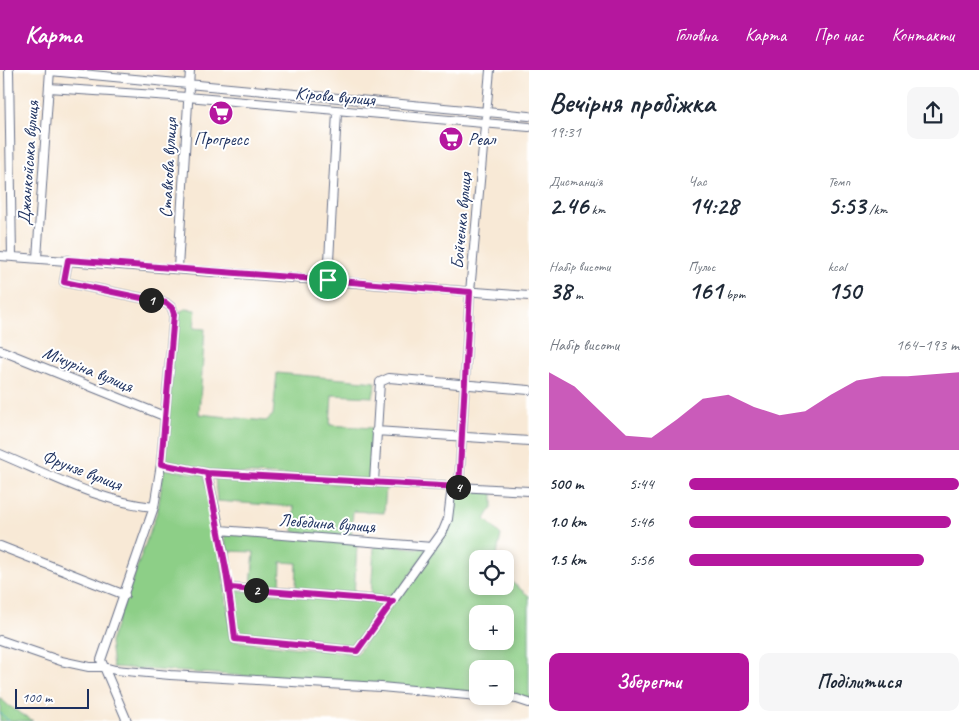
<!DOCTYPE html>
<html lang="uk">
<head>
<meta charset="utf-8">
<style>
  body { margin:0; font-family:Caveat,sans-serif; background:#f6f6f7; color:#1f2937; height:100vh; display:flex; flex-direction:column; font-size:19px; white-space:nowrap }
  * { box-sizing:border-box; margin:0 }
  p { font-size:16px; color:#747a83 }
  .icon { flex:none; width:28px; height:28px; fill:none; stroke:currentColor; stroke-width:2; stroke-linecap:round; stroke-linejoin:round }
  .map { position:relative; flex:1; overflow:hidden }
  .sheet { display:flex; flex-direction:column; background:#fff; width:450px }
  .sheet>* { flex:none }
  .controls { position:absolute; left:469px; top:480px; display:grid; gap:10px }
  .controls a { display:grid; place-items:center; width:45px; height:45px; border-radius:10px; background:#fff; box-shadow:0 2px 8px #0003; font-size:25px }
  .scale { position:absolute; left:15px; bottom:12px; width:74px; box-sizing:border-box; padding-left:5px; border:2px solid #1b2f5e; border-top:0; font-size:14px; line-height:18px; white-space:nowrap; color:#1b2f5e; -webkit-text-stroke:4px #fff; paint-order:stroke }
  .pin { position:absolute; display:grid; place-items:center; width:42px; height:42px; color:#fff; margin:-21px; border:2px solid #fff; border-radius:50%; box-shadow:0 1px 5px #0007 }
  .km { position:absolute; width:25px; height:25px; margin:-12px; border-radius:50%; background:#222; color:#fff; font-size:14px; line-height:25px; text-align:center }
  .round { display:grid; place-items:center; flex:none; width:52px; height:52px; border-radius:10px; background:#f6f6f7 }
  .headline { display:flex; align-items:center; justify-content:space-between; height:85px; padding:0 20px }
  h1 { font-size:28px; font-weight:600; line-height:38px }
  .stats { display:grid; grid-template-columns:repeat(3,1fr); gap:8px; height:85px; padding:5px 20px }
  .stats div { display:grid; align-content:center }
  .stats b { font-size:25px; font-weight:600 }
  .stats small { font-size:14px; font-weight:400 }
  .stats p { font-size:14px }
  .chart { height:140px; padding:10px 20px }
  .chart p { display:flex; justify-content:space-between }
  .chart svg { width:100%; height:90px; margin-top:5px; fill:#b5179e; opacity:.7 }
  .button { display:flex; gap:10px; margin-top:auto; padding:10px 20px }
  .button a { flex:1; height:58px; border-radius:10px; background:#b5179e; color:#fff; font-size:20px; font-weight:600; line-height:58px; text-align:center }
  .button a+a { background:#f6f6f7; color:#1f2937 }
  ul { padding:0 20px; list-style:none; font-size:16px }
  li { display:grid; grid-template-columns:80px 60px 1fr; align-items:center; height:38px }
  li i { height:12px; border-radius:6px; background:#b5179e }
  header { display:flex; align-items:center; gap:30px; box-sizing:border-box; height:70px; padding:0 25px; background:#b5179e; color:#fff }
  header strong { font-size:24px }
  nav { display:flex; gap:28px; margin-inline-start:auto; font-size:18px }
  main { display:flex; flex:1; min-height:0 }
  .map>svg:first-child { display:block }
</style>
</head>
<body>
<header>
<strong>Карта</strong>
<nav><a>Головна</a><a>Карта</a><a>Про нас</a><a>Контакти</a></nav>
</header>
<main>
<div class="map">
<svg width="529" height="651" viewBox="0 0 529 651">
  <rect width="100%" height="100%" fill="#fff"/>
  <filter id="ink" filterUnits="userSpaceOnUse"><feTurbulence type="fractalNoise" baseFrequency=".02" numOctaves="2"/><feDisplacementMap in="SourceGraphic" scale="10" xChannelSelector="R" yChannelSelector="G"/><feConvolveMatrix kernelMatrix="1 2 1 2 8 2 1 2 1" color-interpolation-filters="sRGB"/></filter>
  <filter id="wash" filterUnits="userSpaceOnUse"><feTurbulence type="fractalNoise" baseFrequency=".0096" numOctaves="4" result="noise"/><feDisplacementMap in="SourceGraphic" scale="20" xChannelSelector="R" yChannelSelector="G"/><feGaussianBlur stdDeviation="1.12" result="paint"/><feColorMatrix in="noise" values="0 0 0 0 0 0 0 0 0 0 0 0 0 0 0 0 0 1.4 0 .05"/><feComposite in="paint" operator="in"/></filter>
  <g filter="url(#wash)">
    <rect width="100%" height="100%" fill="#f8e9d6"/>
    <path fill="#8dcf87" stroke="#547f72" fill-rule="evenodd" d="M185,239l11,1 -2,18 11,1 -6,85 67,7 7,-6 4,-42 99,9 -3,15 -41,-2 -2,30 42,3 -3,51 -160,-7 -46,-9 12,-147z
      M164,399l40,6 13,56 15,110 125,13 94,-130 4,-34 38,3v13l-8,13 16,16 -5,24h-18v27h27v-9l24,19v102l-24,-4v-25h-27l-1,23 -364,-25 -3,-25 48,-133zM478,544h27v27h-27z
      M215,406l171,11 -2,26 -31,-2 -2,26 -58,-5 1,-25 -77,-6z
      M224,463l131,10 2,3 -3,49 -58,-5 1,-27 -16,-1 -1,27 -29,-2 3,-35 -27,-1z
      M377,475l51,4 -34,49 -23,-2 3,-49z
      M232,520l159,13 -35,45 -119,-11z
      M0,628l9,8 24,15h-33z"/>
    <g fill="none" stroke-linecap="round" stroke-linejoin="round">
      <path stroke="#46a9c6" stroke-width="1" d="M0,643l9,8"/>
    </g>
  </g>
  <g filter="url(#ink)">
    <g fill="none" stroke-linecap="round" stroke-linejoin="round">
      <defs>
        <path id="minor" d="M9,0l3,187
          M50,1l479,45
          M49,18l138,9 342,30
          M0,186l529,40
          M37,188l13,-188
          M68,190l-4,22 102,21 6,5 2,6 -13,150 -7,43 -53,153 26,61
          M178,198l12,-198
          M328,210l9,-168
          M0,280l164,66
          M376,361l153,10
          M0,384c50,21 100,48 154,53
          M161,394l46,9 252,14 11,-195 20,-222
          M207,403l13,57 15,109 122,12 86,-120 5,-12 4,-33
          M374,412l6,-100 9,-4 140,12
          M459,417l70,4
          M220,460l212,17
          M0,476l125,49
          M230,518l163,13
          M0,570l61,21 28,6h15l11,3 55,5 211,12 97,9
          M481,626l36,3 12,4"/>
      </defs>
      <use href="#minor" stroke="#687088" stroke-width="10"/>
      <use href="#minor" stroke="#fff" stroke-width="8"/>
    </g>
  </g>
  <g fill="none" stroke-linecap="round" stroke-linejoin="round" filter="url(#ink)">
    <defs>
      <path id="route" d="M328,210l-260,-20 -4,22 102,21 6,5 2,6 -13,150 46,9 23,115 163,13 -36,50 -122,-12c-6,-56 -16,-111 -28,-166l252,14 11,-195 -142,-12"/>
    </defs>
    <use href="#route" stroke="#fff" stroke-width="10"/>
    <use href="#route" stroke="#b5179e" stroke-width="6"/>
  </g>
  <defs>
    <symbol id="supermarket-disc" viewBox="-11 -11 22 22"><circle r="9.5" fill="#b5179e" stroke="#fff"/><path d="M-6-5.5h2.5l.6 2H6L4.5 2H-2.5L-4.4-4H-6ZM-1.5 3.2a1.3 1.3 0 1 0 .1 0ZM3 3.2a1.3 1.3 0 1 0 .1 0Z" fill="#fff"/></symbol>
  </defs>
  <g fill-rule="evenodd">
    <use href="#supermarket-disc" x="207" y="29" width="28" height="28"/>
    <use href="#supermarket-disc" x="437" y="55" width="28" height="28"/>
  </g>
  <g text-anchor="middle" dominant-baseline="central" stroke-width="4" stroke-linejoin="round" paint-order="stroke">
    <g font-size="18" fill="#1b2f5e" stroke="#fff">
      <text transform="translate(335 26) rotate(5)">Кірова вулиця</text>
      <text transform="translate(28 93) rotate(-86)">Джанкойська вулиця</text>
      <text transform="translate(168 98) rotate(-87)">Ставкова вулиця</text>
      <text transform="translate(461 151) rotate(-85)">Бойченка вулиця</text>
      <text transform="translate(88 299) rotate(22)">Мічуріна вулиця</text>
      <text transform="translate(82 400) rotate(21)">Фрунзе вулиця</text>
      <text transform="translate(327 453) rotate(4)">Лебедина вулиця</text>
    </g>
    <g font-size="18" fill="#1b2f5e" stroke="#fff">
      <text x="221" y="69">Прогресс</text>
      <text x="468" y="69" text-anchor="start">Реал</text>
    </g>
  </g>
</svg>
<div class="controls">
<a><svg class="icon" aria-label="locate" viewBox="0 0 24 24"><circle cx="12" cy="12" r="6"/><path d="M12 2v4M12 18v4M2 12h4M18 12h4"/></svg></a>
<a>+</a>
<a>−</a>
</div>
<div class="scale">100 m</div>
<div class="pin" style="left:328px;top:210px;background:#1e9e55"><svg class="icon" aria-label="arrive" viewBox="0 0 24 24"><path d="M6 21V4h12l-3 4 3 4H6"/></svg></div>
<b class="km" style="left:151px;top:230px">1</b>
<b class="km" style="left:256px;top:520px">2</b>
<b class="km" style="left:458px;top:417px">4</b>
</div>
<section class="sheet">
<div class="headline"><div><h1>Вечірня пробіжка</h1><p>19:31</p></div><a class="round"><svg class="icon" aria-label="share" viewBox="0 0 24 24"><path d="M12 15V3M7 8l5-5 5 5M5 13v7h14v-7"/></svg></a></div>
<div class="stats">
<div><p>Дистанція</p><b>2.46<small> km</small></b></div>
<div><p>Час</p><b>14:28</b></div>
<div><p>Темп</p><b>5:53<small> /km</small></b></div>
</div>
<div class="stats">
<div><p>Набір висоти</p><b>38<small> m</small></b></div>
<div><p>Пульс</p><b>161<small> bpm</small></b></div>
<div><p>kcal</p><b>150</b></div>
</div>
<div class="chart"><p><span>Набір висоти</span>164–193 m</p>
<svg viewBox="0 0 160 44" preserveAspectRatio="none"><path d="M0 44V6L10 13L20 25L30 37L40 38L50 29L60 19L70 17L80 23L90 27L100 25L110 17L120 10L130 8L140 8L150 7L160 6V44z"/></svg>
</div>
<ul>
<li><b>500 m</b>5:44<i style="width:100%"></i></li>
<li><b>1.0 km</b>5:46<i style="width:97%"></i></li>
<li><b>1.5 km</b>5:56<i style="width:87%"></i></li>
</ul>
<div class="button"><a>Зберегти</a><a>Поділитися</a></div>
</section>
</main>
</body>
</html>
